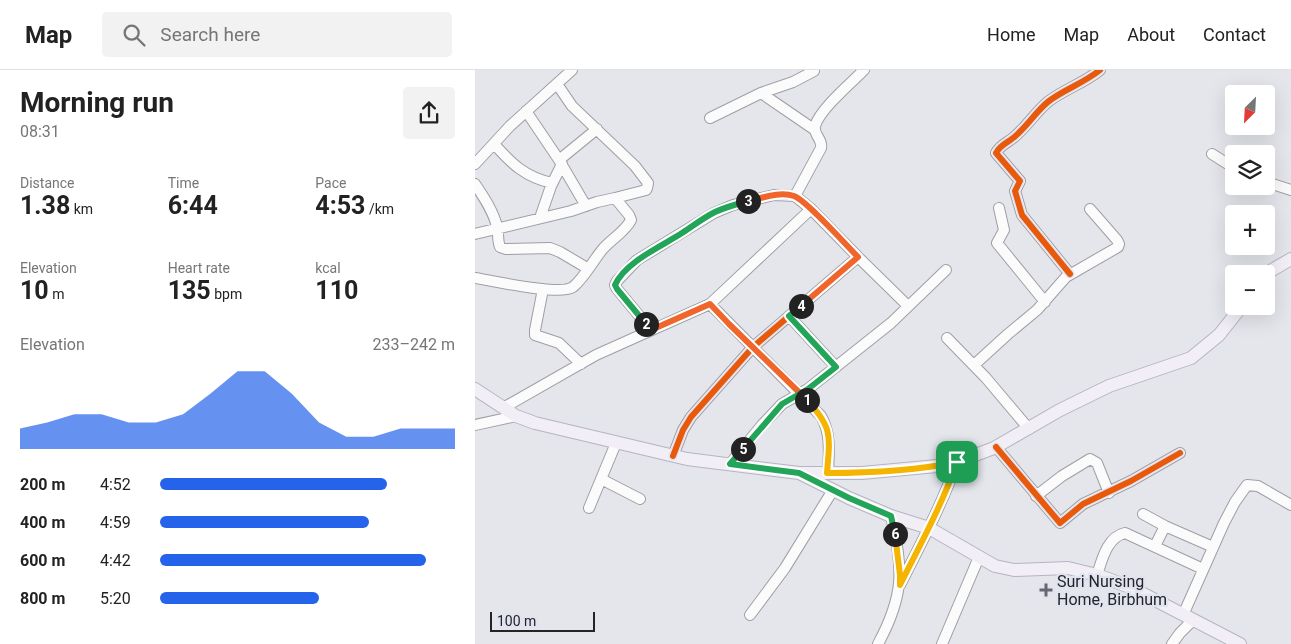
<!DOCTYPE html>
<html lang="en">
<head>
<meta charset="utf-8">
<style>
  body { margin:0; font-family:Roboto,sans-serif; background:#f2f2f2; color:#222; height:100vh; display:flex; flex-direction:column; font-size:19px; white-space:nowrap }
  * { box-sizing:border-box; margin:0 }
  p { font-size:16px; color:#767676 }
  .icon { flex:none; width:28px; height:28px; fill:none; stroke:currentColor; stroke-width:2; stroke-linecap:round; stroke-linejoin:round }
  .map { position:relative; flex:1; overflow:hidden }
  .panel { display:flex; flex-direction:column; background:#fff; width:475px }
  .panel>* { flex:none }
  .needle { width:32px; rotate:204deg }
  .fabs { position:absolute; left:750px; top:15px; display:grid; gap:10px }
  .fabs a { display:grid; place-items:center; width:50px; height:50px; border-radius:5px; background:#fff; box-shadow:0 5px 20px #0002; font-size:25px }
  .scale { position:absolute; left:15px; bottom:12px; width:105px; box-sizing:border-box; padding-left:5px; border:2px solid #232328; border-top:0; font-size:14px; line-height:18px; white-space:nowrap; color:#232328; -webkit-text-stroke:4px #e1e3f0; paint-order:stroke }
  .pin { position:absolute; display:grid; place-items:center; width:42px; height:42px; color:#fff; margin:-21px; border-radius:10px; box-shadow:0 2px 8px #0006 }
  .km { position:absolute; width:25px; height:25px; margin:-12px; border-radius:50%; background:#222; color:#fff; font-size:14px; line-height:25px; text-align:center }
  .round { display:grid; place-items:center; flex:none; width:52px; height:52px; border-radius:5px; background:#f2f2f2 }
  .headline { display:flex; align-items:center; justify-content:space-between; height:85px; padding:0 20px }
  h1 { font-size:28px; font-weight:700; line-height:38px }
  .metrics { display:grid; grid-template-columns:repeat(3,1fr); gap:8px; height:85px; padding:5px 20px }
  .metrics div { display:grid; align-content:center }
  .metrics b { font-size:25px; font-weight:700 }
  .metrics small { font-size:14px; font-weight:400 }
  .metrics p { font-size:14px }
  .chart { height:140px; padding:10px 20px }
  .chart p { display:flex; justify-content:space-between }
  .chart svg { width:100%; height:90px; margin-top:5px; fill:#2563eb; opacity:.7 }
  ul { padding:0 20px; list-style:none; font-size:16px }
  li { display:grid; grid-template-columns:80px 60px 1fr; align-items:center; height:38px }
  li i { height:12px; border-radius:6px; background:#2563eb }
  header { display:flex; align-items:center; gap:30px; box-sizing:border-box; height:70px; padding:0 25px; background:#fff; border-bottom:1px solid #e0e0e0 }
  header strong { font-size:24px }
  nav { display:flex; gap:28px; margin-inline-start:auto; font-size:18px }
  .search { width:350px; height:45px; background:#f2f2f2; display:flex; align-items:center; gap:12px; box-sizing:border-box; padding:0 18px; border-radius:5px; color:#767676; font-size:19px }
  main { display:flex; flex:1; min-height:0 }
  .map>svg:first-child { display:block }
</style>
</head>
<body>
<header>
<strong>Map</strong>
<div class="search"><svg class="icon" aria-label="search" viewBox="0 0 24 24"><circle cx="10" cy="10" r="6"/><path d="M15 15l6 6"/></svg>Search here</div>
<nav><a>Home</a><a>Map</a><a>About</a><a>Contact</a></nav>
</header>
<main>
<section class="panel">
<div class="headline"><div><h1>Morning run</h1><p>08:31</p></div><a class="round"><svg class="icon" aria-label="share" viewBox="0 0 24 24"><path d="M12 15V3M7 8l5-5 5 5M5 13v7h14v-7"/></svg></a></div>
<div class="metrics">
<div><p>Distance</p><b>1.38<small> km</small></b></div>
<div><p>Time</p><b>6:44</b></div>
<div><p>Pace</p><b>4:53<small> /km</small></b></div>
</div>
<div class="metrics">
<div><p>Elevation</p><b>10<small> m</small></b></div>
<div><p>Heart rate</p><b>135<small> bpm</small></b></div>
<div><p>kcal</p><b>110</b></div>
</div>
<div class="chart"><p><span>Elevation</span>233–242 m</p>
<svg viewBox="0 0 160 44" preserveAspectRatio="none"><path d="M0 44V34L10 31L20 27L30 27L40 31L50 31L60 27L70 17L80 6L90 6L100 17L110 31L120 38L130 38L140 34L150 34L160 34V44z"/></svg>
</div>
<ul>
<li><b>200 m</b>4:52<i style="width:77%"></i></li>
<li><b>400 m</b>4:59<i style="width:71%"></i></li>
<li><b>600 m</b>4:42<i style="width:90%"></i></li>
<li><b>800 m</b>5:20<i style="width:54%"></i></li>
</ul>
</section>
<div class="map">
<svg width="816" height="574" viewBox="0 0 816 574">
  <rect width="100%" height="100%" fill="#e4e6ec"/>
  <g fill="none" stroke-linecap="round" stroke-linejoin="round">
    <defs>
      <path id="minor" d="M82,14l15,22 63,60 13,17 -1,5 -1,2 -31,8
        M286,23l32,-11 21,-11
        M51,41l33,49 27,46
        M235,48l51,-25 54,37
        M19,74c18,20 31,33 58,39
        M737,84l22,14
        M84,90l38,-31
        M0,94l35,-38 62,-56
        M791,112l25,8
        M0,114c8,12 19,28 22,43 2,7 0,13 3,20l6,2 44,-1 10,4 27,16
        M320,126l26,-48c2,-9 -8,-13 -6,-22 5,-17 36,-43 49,-56
        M524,138l5,22 -7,13 48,59
        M65,148l11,-32 11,-22
        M0,164l96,-23 26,-9 18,-4 14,17 2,5c-6,12 -21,20 -29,30 -9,11 -18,28 -29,37 -12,9 -80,-6 -98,-9
        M383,187l50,49
        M595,204l-48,-59 -7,-24 5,-10 -24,-28c4,-8 11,-10 17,-15 14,-11 23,-27 36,-37 16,-12 35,-18 51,-31
        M68,219l-8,41v5l24,8 22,21
        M235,234l111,112c10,17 8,37 7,57
        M314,246l47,51
        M176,260l-34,-41 -2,-4 2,-4 20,-21 77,-47 19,-8 41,-10 21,1 16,13 47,48 -105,90 -62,70 -8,13 -10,26
        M472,268l39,40 43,51
        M499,295l34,-31 29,-24 29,-33 52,-30 1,-3 -2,-4 -27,-31
        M28,338l93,-53 114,-51 101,-95
        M0,355l41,-9
        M521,377l64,76 23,-19 48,-23 49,-28
        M255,394l32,-39 20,-21 26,-15 83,-66 55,-53
        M126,409l39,20
        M561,426l26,-20 28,-17 7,4 12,30
        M114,438l27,-65
        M668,444l22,12 48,21
        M680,476l10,-20
        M622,505c5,-15 10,-38 28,-42l78,36
        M425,515c20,-40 42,-80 57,-123
        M275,545l35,-47 48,-78
        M708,545l41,-92 11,-21 12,-17 11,1 33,19
        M403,574c27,-50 25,-74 13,-128
        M467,574l37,-87
        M697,574l8,-11 13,-13"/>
      <path id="major" d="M791,206l6,-6 19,-11
        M0,319l41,27 19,7 152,36 79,10 33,4h63l75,-7 20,-4 37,-14 66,-38 49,-24 82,-28 28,-23 23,-29
        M326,404l48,24 42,18 38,12 66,38 19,4 54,-2 29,7 33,12 110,57"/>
    </defs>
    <use href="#minor" stroke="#9e9fa4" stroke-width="12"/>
    <use href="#major" stroke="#b7b4c1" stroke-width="14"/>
    <use href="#minor" stroke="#fbfbfc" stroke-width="10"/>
    <use href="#major" stroke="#f1eef5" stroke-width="12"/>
    <defs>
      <path id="cycleway" d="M595,204l-48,-59 -7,-24 5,-10 -24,-28c4,-8 11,-10 17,-15 14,-11 23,-27 36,-37 16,-12 35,-18 51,-31
        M176,260l-34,-41 -2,-4 2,-4 20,-21 77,-47 19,-8 41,-10 21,1 16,13 47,48 -105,90 -62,70 -8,13 -10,26
        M521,377l64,76 23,-19 48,-23 49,-28"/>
    </defs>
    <use href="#cycleway" stroke="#e1e3f0" stroke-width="9"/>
    <use href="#cycleway" stroke="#e8590c" stroke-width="6"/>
  </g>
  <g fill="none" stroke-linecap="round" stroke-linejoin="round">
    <defs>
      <path id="split-1" d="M332,330c26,28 23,36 20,73 44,0 87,-2 130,-11"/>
      <path id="split-2" d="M171,254l5,6 59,-26 19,20 78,76"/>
      <path id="split-3" d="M171,254l-29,-35 -2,-4c10,-23 47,-39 67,-52 11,-7 21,-15 33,-21 11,-5 22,-8 33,-11"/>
      <path id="split-4" d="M273,131c14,-3 32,-10 46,-5 12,4 52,49 64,61l-57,49"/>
      <path id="split-5" d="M268,379l39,-45 26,-15 28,-22 -47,-51 12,-10"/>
      <path id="split-6" d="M268,379l-13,15 69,9 50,25 42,18 4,18"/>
      <path id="split-7" d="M420,464l5,41v10c20,-40 42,-80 57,-123"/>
    </defs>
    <use href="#split-1" stroke="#fff" stroke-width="10"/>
    <use href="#split-2" stroke="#fff" stroke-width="10"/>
    <use href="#split-3" stroke="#fff" stroke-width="10"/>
    <use href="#split-4" stroke="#fff" stroke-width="10"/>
    <use href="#split-5" stroke="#fff" stroke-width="10"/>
    <use href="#split-6" stroke="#fff" stroke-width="10"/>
    <use href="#split-7" stroke="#fff" stroke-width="10"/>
    <use href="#split-1" stroke="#f5b400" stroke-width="6"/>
    <use href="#split-2" stroke="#f0652b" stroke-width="6"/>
    <use href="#split-3" stroke="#22a559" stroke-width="6"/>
    <use href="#split-4" stroke="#f0652b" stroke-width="6"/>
    <use href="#split-5" stroke="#22a559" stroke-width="6"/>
    <use href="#split-6" stroke="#22a559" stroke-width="6"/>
    <use href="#split-7" stroke="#f5b400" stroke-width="6"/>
  </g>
  <path fill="#67676d" stroke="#e1e3f0" stroke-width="2" d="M568.5 512.5h5v5h5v5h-5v5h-5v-5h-5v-5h5z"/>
  <g text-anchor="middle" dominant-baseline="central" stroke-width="4.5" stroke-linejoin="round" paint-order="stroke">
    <g font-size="16" fill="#232328" stroke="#e1e3f0" text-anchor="start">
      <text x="582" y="511">Suri Nursing<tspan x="582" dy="18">Home, Birbhum</tspan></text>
    </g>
  </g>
</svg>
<div class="fabs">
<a><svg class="needle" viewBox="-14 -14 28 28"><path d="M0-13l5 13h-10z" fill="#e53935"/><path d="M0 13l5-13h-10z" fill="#767676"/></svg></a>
<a><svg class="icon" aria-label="layers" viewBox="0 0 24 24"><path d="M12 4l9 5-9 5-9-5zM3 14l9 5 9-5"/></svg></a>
<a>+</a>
<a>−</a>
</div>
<div class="scale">100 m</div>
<div class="pin" style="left:482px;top:392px;background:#1e9e55"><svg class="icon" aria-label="arrive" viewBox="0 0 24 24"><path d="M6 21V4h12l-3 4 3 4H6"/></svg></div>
<b class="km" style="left:332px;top:330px">1</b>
<b class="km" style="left:171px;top:254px">2</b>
<b class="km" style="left:273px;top:131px">3</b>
<b class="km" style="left:326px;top:236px">4</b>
<b class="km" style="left:268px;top:379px">5</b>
<b class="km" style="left:420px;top:464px">6</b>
</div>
</main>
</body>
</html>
